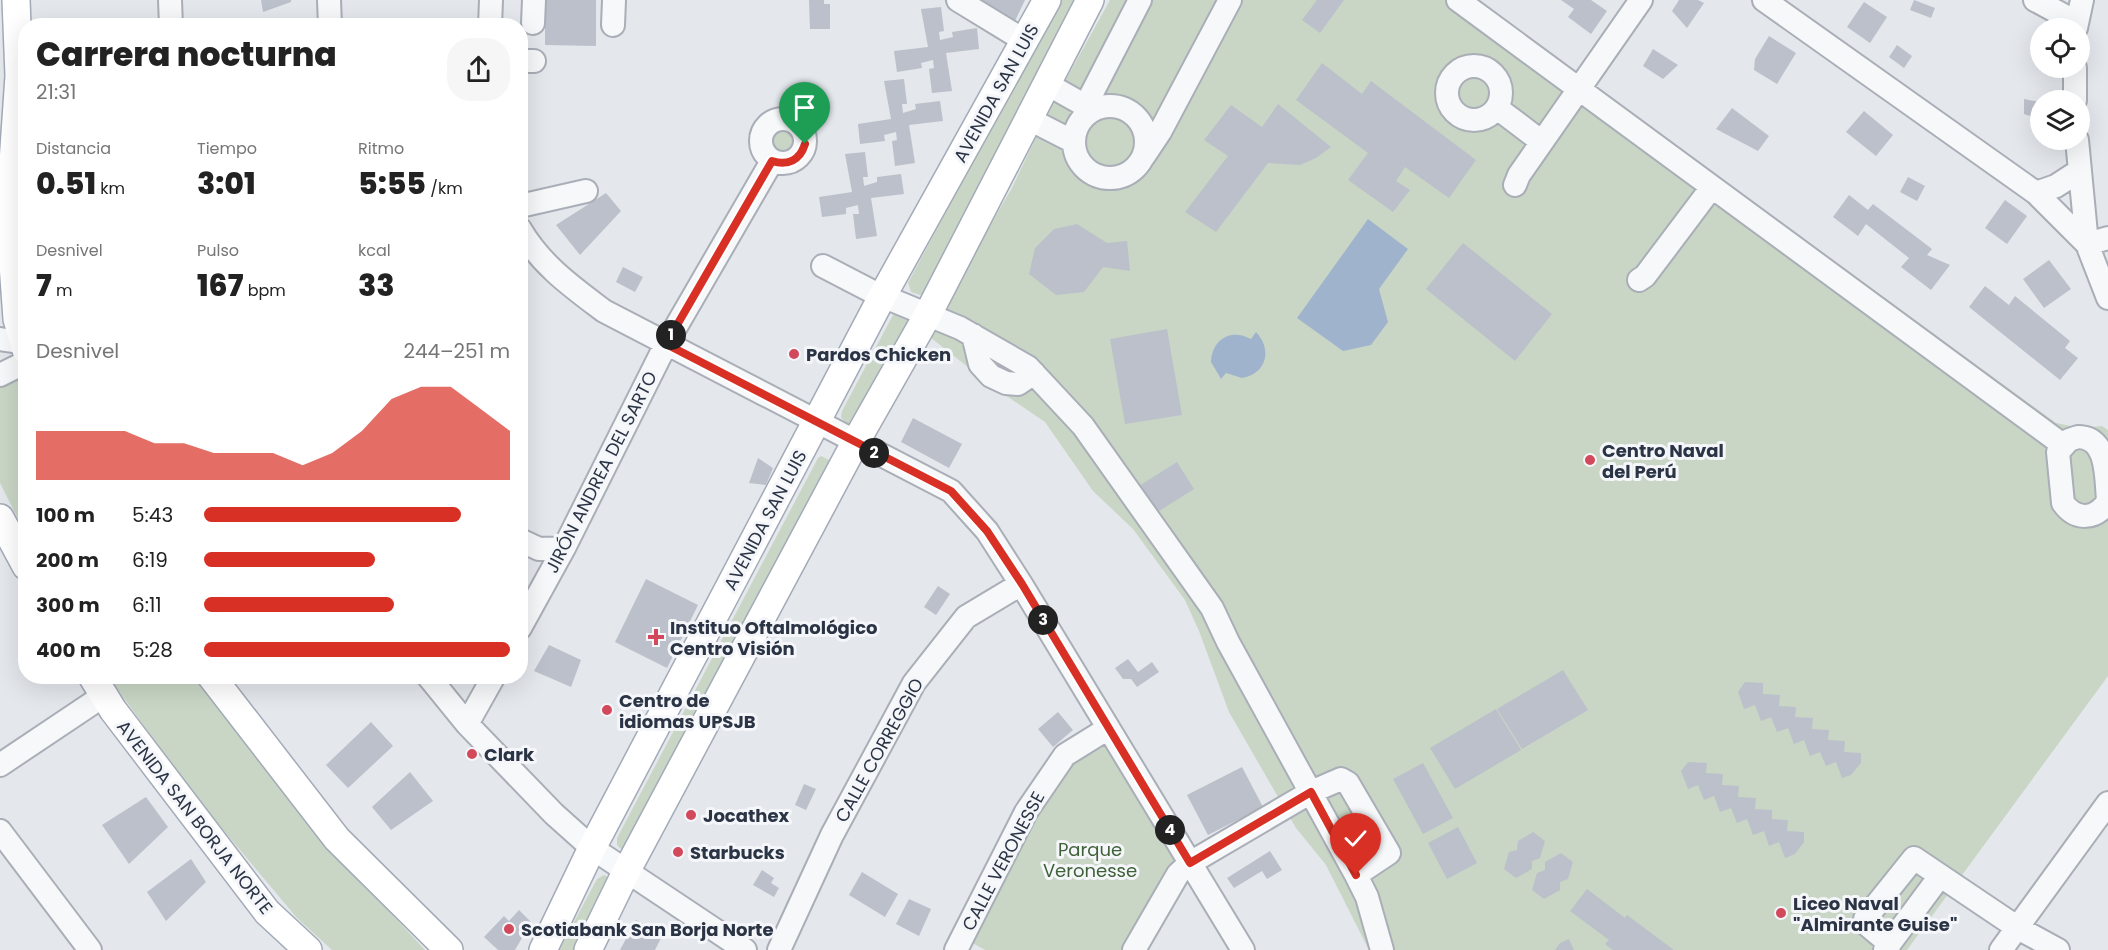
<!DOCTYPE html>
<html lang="es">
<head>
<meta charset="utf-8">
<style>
  body { margin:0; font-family:Poppins,sans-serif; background:#f6f6f6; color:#222; height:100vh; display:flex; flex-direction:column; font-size:22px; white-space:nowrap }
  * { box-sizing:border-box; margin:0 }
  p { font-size:20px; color:#767676 }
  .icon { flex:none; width:33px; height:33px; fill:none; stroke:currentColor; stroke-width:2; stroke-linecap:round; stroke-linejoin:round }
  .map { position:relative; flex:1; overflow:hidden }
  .drawer { position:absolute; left:18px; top:18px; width:510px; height:666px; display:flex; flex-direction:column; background:#fff; border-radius:24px; box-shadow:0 6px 24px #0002 }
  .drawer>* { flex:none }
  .fabs { position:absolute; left:2030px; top:18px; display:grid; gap:12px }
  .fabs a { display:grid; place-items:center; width:60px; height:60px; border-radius:50%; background:#fff; box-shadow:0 6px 24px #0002; font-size:30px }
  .pin { position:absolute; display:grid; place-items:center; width:51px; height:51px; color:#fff; margin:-62px -26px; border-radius:50% 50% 50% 0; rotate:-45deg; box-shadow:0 0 6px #0007 }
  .pin .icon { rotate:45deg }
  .km { position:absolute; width:30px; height:30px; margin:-15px; border-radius:50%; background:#222; color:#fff; font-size:16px; line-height:30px; text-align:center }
  .round { display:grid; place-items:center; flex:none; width:63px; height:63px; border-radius:24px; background:#f6f6f6 }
  .overview { display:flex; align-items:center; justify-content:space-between; height:102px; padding:0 18px }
  h1 { font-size:33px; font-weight:800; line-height:45px }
  .figures { display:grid; grid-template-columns:repeat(3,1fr); gap:9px; height:102px; padding:6px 18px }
  .figures div { display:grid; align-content:center }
  .figures b { font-size:30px; font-weight:800 }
  .figures small { font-size:16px; font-weight:400 }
  .figures p { font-size:16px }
  .chart { height:168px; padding:12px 18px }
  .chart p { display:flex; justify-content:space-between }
  .chart svg { width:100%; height:108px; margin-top:6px; fill:#d93025; opacity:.7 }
  ul { padding:0 18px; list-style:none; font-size:20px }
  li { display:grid; grid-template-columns:96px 72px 1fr; align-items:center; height:45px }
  li i { height:15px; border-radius:8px; background:#d93025 }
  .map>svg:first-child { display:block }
</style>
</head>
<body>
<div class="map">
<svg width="2108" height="950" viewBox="0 0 2108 950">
  <rect width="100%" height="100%" fill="#e4e7ec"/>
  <path fill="#c9d6c5" d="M1059,0h24l-154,294 -9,1 -9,-3 -3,-9z
    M1110,0h367l579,423 25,5 21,-2 6,4v246l-201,274h-538l-43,-85 -30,-37 -67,-116 -30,-81 -14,-31 -52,-71 -40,-38 -48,-69 -53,-36 -66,-52 86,-146 37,-78z
    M770 141a12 12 0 1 1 24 0a12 12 0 1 1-24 0Z
    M901,314l6,3 3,12 -56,96h-7l-6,-8 1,-6 51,-96z
    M25,370v163l-25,-50v-103z
    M821,456l12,6 -210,389 -6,-6v-7l201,-380z
    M109,677h92l138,180 86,93h-93l-35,-32 -108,-129z
    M1104,738l76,121 -10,10 -48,81h-137l-21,-12 105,-178z
    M604,875l7,4 -30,71h-22l38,-71z"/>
  <path fill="#9fb4cc" d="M1368,219l40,30 -29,40 9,33 -17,23 -28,6 -46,-33z
    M1256,332c17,18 10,42 -14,46l-16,-5 -5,6 -10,-17c1,-23 20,-34 40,-23z"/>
  <path fill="#bbc0ca" d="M261,0h30v2l-28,10z
    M545,0h51v46l-51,-1z
    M809,0h15v4h6v25h-20z
    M982,0h43l-11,23z
    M1317,0h27l-24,33 -18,-13z
    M1561,0h30l16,11 -16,23 -23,-17 6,-8z
    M1679,0h19l6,3 -17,25 -15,-17z
    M1914,0l21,8 -4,10 -21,-8z
    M1864,2l23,15 -17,26 -23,-16z
    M941,7l3,24 -5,1 1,8 13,-3 -1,-5 25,-4 2,21 -33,4 6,38 -20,2 -3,-24 5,-1 -1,-8 -12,3 1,5 -25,4 -3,-21 34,-4 -7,-38z
    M1769,36l27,17 -19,31 -23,-14 1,-11z
    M1897,45l15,11 -8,12 -15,-11z
    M1653,49l25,16 -15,14 -20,-13z
    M1322,63l40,31 9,-13 105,79 -27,38 -44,-31 -9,14 14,9 -17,22 -45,-32 20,-27 -72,-53z
    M904,79l3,25h-5l1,9 13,-4 -1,-5 25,-3 3,20 -34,4 6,38 -20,3 -3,-25 5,-1 -1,-8 -12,3 1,6 -25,3 -2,-20 33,-5 -7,-38z
    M2024,99l16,3v17l-16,-5z
    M1278,104l53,43 -15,11 -16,7 -32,-2 -52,69 -31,-20 43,-56 -24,-16 27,-35 31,22z
    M1732,108l37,28 -11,15 -42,-22z
    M1864,111l29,24 -17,21 -30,-24z
    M865,152l3,25h-5l1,9 13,-4v-5l24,-3 3,20 -33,4 6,38 -21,3 -3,-25h6l-1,-9 -12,3v6l-24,3 -3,-20 33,-5 -7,-38z
    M1908,177l17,9 -8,15 -17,-9z
    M606,193l15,18 -41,44 -24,-30z
    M1849,195l19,15 5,-6 59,45 -5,6 23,10 -19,25 -30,-23 8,-9 -43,-34 -8,12 -25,-19z
    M2005,200l22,16 -20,28 -22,-16z
    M1077,224l30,19 20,-2 3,30 -27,-4 -19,25 -28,3 -27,-21 6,-26 19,-19z
    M1463,243l89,71 -37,47 -89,-72z
    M2049,260l22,29 -27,19 -21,-29z
    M623,267l20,10 -8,15 -19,-10z
    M1985,286l24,19 6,-9 55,45 -5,7 13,10 -18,22 -91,-73z
    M1167,329l15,86 -57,9 -15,-85z
    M913,418l49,26 -13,24 -48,-26z
    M758,458l15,10 -7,17 -17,-2z
    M1177,462l17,27 -38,24 -17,-27z
    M646,579l52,26 -31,63 -52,-26z
    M938,586l12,8 -14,21 -12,-8z
    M549,645l32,15 -10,27 -37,-16z
    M1128,659l10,13 14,-10 7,10 -22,15 -6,-8h-8l-8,-11z
    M1563,670l25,40 -66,39 -25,-40z
    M1745,682l18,1v11l17,1 -1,11 17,1 -1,10 18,1 -1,11 17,1 -1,10 17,1 -1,11 17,1v10l-10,12 -9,3 -6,-16 -10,4 -6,-14 -10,4 -6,-16 -10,4 -6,-16 -11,4 -6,-15 -10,4 -6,-16 -11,4 -6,-17z
    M1496,709l25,41 -66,39 -25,-41z
    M1058,712l15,18 -20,17 -15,-18z
    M371,722l22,24 -45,42 -22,-23z
    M1688,762l19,1 -1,10 17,1 -1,11 17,1 -1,11 18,1 -1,11 17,1v9l16,1 -1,11 17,1v10l-9,12 -10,4 -6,-16 -10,4 -5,-15 -11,4 -6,-16 -10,4 -6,-15 -11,4 -6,-16 -10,4 -6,-15 -10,4 -7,-18z
    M1423,763l30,55 -30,16 -30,-55z
    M1242,767l21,40 -55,28 -21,-40z
    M410,772l23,29 -42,29 -19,-23z
    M804,784l12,5 -10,21 -11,-5z
    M146,797l22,30 -39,37 -27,-39z
    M1458,827l19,36 -30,16 -19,-36z
    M1533,832l12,9 -5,17 -8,3v8l-16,9 -12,-9 5,-17 8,-2 1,-9z
    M1270,851l12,19 -15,9 -5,-8 -28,17 -7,-10z
    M1561,853l12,9 -5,17 -8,3v8l-16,9 -12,-9 5,-17 8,-3v-8z
    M191,859l15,23 -40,39 -19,-29z
    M762,870l12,8 -3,5 8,5 -5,9 -21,-12z
    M862,872l36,22 -13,23 -36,-22z
    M1587,889l38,29 2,-3 47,35h-61l-8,-6 4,-4 -39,-29z
    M909,899l22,10 -12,27 -23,-12z
    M519,910l12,12 -16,28h-17l-14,-13 20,-21 5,5z
    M636,920l27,14 -8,16h-35z
    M1569,939l5,11h-19l5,-7z"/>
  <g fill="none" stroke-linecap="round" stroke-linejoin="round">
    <defs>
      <path id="minor" d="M170,0l1,26
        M329,0l1,26
        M958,0l67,41
        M1458,0l605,445
        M1764,0l272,193 51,51 21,-6
        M2035,0l41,22
        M533,23l1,-23
        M613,25l1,-25
        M490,26l1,-26
        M2076,28l6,-28
        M520,61h14
        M1447 93a27 27 0 1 1 54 0a27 27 0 1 1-54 0Z
        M1047,84l46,26
        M2075,100v-32
        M1074 142a36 36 0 1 1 72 0a36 36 0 1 1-72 0Z
        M1497,108l45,34
        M1093,110l-2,-15 49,-95
        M761 141a22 22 0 1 1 44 0a22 22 0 1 1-44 0Z
        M1029,119l45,23
        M2077,140l10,104 21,54
        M1144,156l16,-24 70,-132
        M1515,185l4,-10 122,-175
        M2036,193l20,-7 23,-15
        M520,206l66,-15
        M520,229c21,36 52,58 84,82l347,180 36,40 34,53 222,366
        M823,266l52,27 85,35 68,39 55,59 129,182 16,34 128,233 11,22 15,53
        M1639,280l6,-4 67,-89
        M973,335l7,29 11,12 15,7 12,1 16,-11
        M0,339l26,4
        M0,375l26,-13
        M2078,437c30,0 28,40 30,64 -12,19 -32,20 -45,2l-5,-51 11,-12z
        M520,540l19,9 25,-1
        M520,628l44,-80 102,-204 106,-183
        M428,676l39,48 87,90 38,34 153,102
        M467,724l27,-48
        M0,765l103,-69
        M0,831l90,119
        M1890,944l-25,-21v-4l49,-61 104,70 40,22
        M779,950l53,-115 82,-152 52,-66 55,-33
        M956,950l70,-138 39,-57 42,-26
        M1134,950l44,-76 12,-11 121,-71 30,-13 7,4 41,70 -33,22
        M1885,950l55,-74
        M2001,950l107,-147"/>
      <path id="major" d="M16,0l3,76 -7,101 1,87 4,55 9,31
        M0,518l26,48
        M92,676l21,34 154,202 41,38
        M211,676l126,163 112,111
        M543,950l49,-102 291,-553 164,-295
        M588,950l39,-80 228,-427 71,-125 164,-318"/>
    </defs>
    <use href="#minor" stroke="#a9aeb7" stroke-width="26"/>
    <use href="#major" stroke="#a3abb8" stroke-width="30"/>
    <use href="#minor" stroke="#f7f8fa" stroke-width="22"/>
    <use href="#major" stroke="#fff" stroke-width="27"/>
  </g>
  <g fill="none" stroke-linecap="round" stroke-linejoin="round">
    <defs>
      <path id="route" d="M805,144c-5,16 -17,22 -33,17l-106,183 285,147 36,40 35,53 168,279 121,-71 45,83"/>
    </defs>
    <use href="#route" stroke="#fff" stroke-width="12"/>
    <use href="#route" stroke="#d93025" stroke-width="8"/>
  </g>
  <g fill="#d1495b" stroke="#f4f6f9" stroke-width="2">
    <circle cx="794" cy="354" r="6"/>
    <circle cx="1590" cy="460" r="6"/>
    <path d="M653 628h6v6h6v6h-6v6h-6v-6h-6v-6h6z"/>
    <circle cx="607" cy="710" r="6"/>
    <circle cx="472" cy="754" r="6"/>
    <circle cx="691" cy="815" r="6"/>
    <circle cx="678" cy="852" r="6"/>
    <circle cx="1781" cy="913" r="6"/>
    <circle cx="509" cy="929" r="6"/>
  </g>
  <g text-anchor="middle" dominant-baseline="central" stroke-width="6" stroke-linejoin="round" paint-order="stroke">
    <g font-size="18" fill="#2b3445" stroke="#f4f6f9">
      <text transform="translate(996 93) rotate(-61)">AVENIDA SAN LUIS</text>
      <text transform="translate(601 472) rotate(-63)">JIRÓN ANDREA DEL SARTO</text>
      <text transform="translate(765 520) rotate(-62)">AVENIDA SAN LUIS</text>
      <text transform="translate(879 750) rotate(-61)">CALLE CORREGGIO</text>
      <text transform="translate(195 817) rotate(52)">AVENIDA SAN BORJA NORTE</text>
      <text transform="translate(1003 861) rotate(-62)">CALLE VERONESSE</text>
    </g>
    <g font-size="18" font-weight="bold" fill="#2b3445" stroke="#f4f6f9" text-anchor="start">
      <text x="806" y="354">Pardos Chicken</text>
      <text x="1602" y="450">Centro Naval<tspan x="1602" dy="21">del Perú</tspan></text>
      <text x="670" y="627">Instituo Oftalmológico<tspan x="670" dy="21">Centro Visión</tspan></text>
      <text x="619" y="700">Centro de<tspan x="619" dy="21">idiomas UPSJB</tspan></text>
      <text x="484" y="754">Clark</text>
      <text x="703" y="815">Jocathex</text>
      <text x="690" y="852">Starbucks</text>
      <text x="1793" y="903">Liceo Naval<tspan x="1793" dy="21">"Almirante Guise"</tspan></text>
      <text x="521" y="929">Scotiabank San Borja Norte</text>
    </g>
    <g font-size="18" fill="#3f6138" stroke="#f4f6f9">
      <text x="1090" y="849">Parque<tspan x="1090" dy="21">Veronesse</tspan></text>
    </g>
  </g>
</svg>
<div class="fabs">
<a><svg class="icon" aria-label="locate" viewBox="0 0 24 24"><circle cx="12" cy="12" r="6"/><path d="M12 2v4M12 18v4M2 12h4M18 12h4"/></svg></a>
<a><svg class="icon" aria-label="layers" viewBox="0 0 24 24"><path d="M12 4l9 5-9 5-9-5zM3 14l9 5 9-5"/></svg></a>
</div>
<div class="pin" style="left:805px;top:144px;background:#1e9e55"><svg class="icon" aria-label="arrive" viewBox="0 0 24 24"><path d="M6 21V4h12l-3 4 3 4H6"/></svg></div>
<div class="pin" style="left:1356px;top:875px;background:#d93025"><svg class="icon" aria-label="check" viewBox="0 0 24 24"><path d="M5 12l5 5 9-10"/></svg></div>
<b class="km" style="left:671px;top:335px">1</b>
<b class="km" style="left:874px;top:453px">2</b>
<b class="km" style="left:1043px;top:620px">3</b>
<b class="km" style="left:1170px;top:830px">4</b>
<section class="drawer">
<div class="overview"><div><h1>Carrera nocturna</h1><p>21:31</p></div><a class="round"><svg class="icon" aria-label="share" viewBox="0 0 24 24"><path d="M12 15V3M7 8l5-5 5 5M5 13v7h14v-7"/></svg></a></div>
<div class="figures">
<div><p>Distancia</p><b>0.51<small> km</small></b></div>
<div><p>Tiempo</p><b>3:01</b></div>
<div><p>Ritmo</p><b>5:55<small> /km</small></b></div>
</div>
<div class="figures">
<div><p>Desnivel</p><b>7<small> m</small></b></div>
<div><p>Pulso</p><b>167<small> bpm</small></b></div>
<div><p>kcal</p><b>33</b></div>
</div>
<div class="chart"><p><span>Desnivel</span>244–251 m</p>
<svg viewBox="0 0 160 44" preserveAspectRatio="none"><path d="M0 44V24L10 24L20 24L30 24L40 29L50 29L60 33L70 33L80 33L90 38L100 33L110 24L120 11L130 6L140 6L150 15L160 24V44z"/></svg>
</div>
<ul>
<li><b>100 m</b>5:43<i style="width:84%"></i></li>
<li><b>200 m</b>6:19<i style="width:56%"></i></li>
<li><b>300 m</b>6:11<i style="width:62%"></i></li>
<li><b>400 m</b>5:28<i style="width:100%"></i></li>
</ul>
</section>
</div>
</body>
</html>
